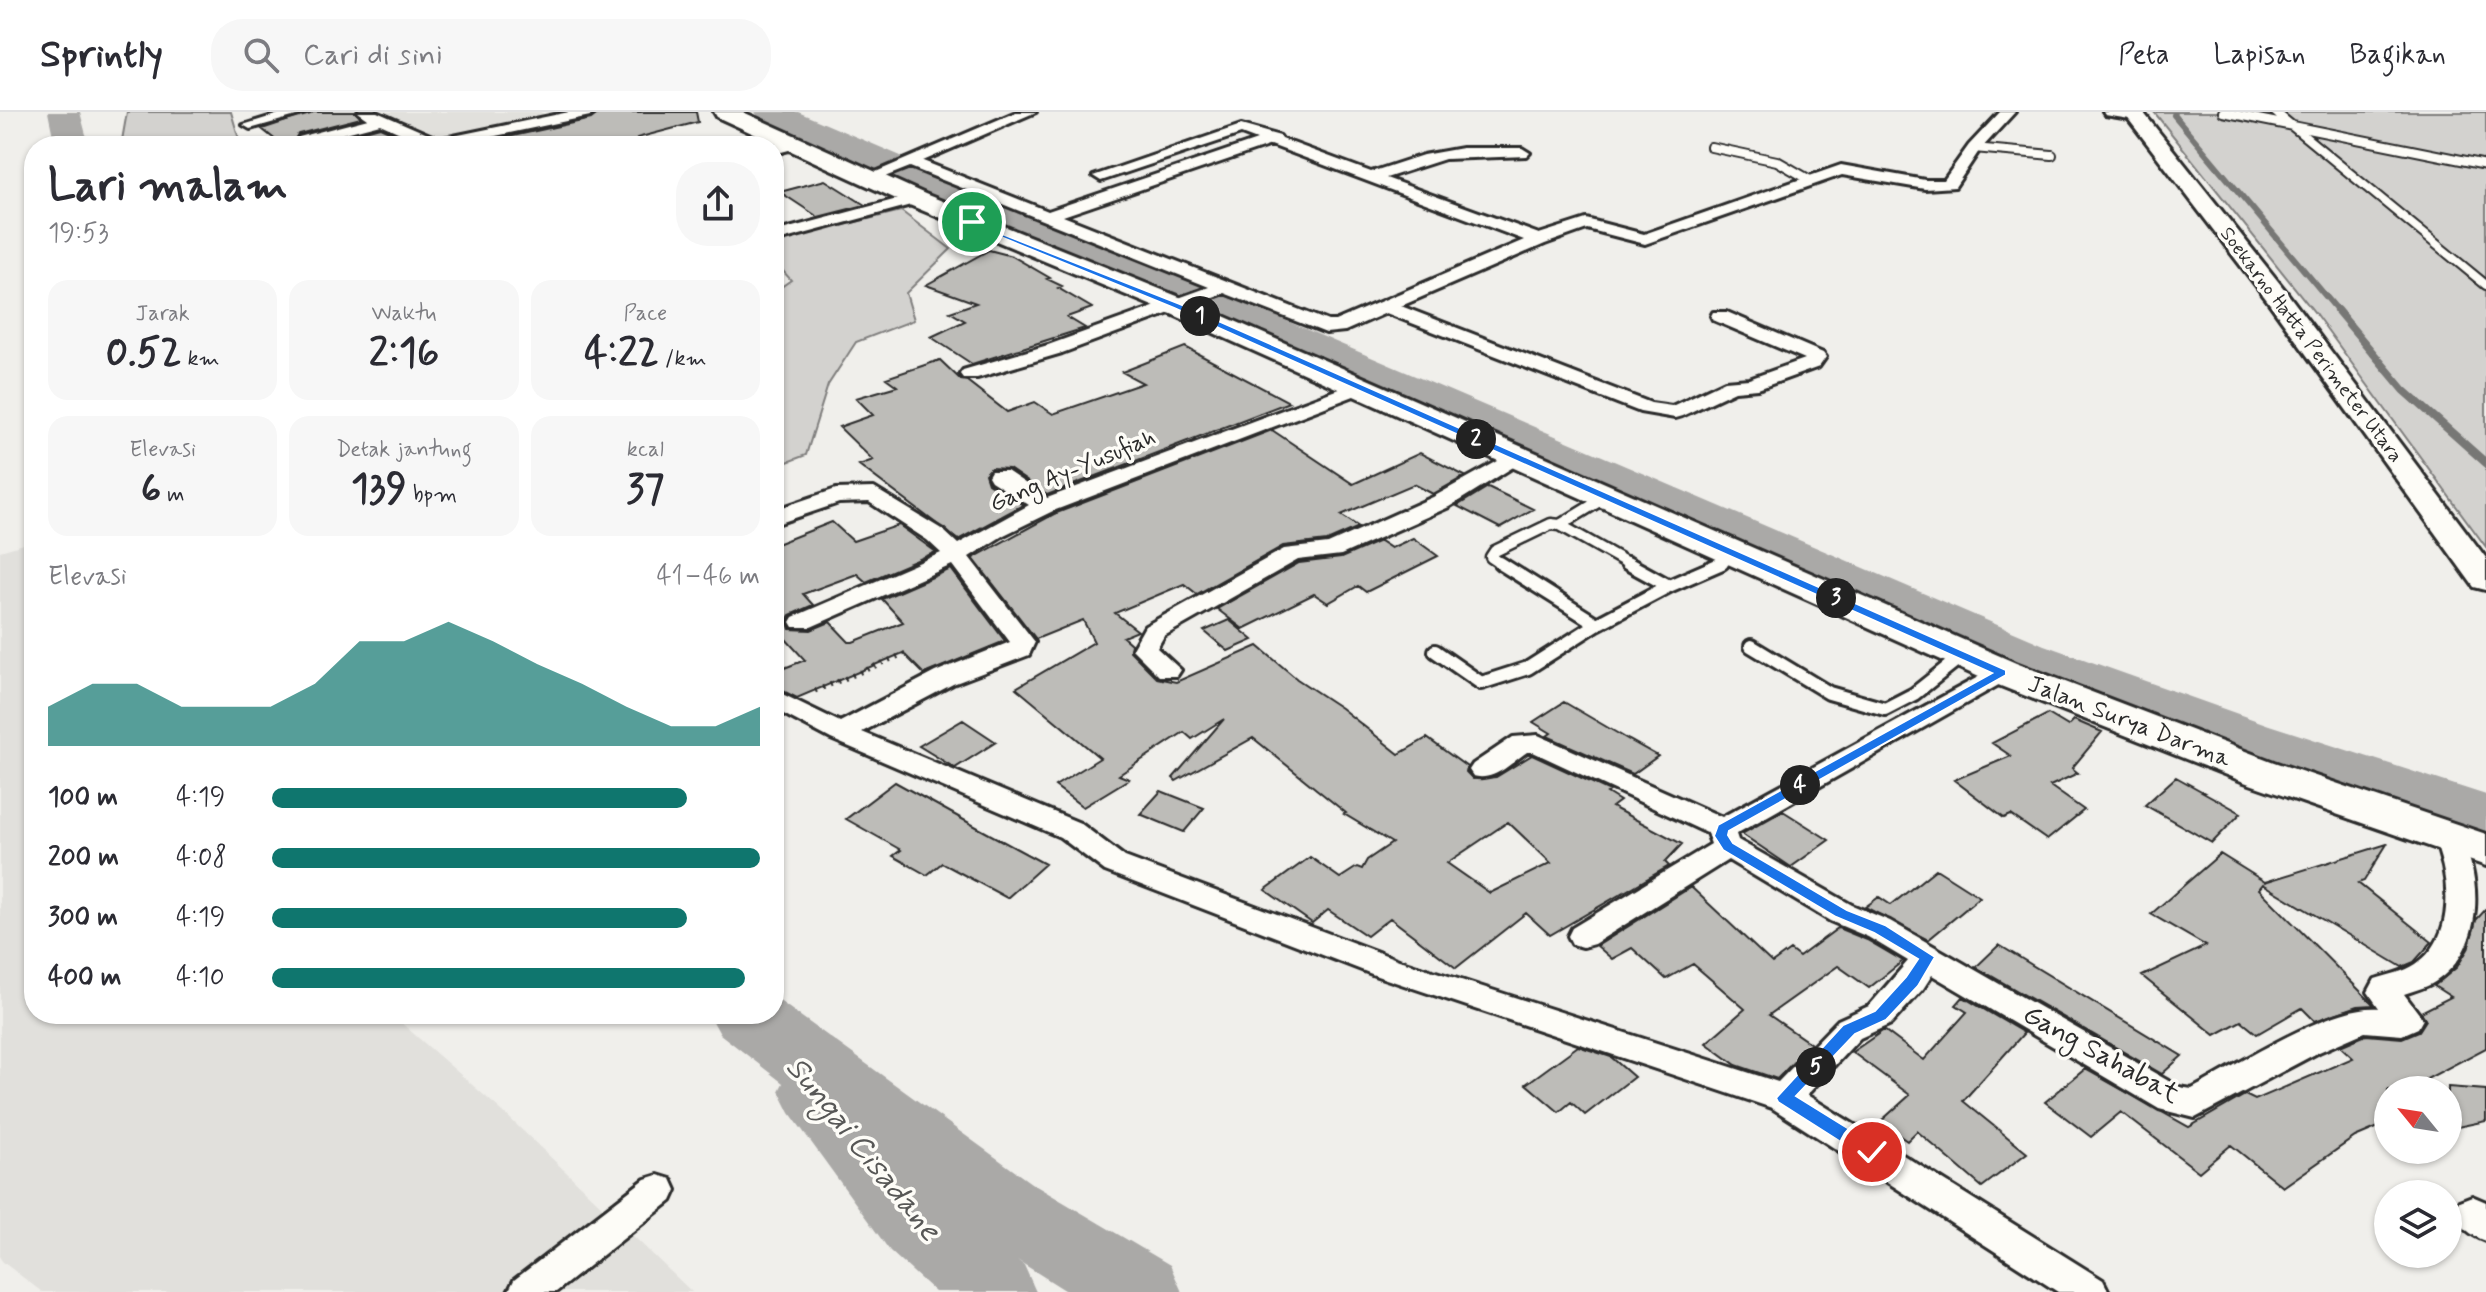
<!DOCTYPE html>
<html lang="id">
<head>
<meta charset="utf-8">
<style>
  body { margin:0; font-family:Mynerve,sans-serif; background:#f7f7f7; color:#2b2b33; height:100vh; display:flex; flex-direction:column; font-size:30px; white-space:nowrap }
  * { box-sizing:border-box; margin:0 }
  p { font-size:26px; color:#7c7c81 }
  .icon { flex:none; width:44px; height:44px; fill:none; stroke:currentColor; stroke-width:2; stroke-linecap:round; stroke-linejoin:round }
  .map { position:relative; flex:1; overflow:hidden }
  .panel { position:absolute; left:24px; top:24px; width:760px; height:888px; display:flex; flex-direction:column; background:#fff; border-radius:32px; box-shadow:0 2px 6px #0004 }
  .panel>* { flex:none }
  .needle { width:52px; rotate:300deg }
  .controls { position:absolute; left:2374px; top:964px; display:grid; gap:16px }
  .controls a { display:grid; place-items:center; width:88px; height:88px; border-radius:50%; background:#fff; box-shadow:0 2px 6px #0004; font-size:40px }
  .pin { position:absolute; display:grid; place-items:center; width:68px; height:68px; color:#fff; margin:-34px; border:4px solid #fff; border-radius:50%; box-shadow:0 2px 8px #0007 }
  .km { position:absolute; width:40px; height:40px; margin:-20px; border-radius:50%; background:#222; color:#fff; font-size:22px; line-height:40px; text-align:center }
  .round { display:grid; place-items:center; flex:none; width:84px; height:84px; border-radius:32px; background:#f7f7f7 }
  .overview { display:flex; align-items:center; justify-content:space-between; height:136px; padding:0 24px }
  h1 { font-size:44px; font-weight:700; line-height:60px }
  .stats { display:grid; grid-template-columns:repeat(3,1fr); gap:12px; height:136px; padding:8px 24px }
  .stats div { display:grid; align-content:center; border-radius:20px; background:#f7f7f7; text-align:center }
  .stats b { font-size:40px; font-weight:700 }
  .stats small { font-size:22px; font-weight:400 }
  .stats p { font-size:22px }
  .chart { height:224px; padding:16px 24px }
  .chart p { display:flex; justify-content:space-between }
  .chart svg { width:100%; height:144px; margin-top:8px; fill:#0f766e; opacity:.7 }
  ul { padding:0 24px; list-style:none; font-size:26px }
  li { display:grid; grid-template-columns:128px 96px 1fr; align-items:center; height:60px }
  li i { height:20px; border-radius:10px; background:#0f766e }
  header { display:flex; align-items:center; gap:48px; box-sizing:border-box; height:112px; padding:0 40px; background:#fff; border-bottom:2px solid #e1e1e2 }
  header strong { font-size:38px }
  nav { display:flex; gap:44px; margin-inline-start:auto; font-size:28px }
  .search { width:560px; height:72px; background:#f7f7f7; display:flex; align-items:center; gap:20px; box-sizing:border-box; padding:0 28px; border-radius:32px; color:#7c7c81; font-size:30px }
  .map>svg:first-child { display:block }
</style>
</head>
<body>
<header>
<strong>Sprintly</strong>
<div class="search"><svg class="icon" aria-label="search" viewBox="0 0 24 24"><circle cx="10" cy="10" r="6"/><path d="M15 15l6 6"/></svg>Cari di sini</div>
<nav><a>Peta</a><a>Lapisan</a><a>Bagikan</a></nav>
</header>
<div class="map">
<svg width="2486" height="1180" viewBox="0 0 2486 1180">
  <rect width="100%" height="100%" fill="#f0efeb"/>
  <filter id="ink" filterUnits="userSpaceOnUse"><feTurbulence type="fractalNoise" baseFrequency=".0125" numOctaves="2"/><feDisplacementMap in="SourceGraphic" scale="16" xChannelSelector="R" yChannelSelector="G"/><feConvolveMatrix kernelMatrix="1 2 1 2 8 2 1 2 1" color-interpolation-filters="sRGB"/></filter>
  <g filter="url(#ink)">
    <path fill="#e1e0dc" d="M378,0h162l8,5 -112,26 -66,-29z
      M34,429v473h357l110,96 191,182h-650l-39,-30 -3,-4v-707z"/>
    <path fill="#d3d2cf" stroke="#7f7e7d" stroke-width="2" d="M127,0h104l10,34h-120z
      M2154,0h332v435l-171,-234z
      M901,99l50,38 -45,44 8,27 -58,22 -28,43 -22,70 -32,12v-175l17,-12 -17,-19v-19z"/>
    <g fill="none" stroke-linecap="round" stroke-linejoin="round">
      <path stroke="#777775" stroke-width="6" d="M2174,3l165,197"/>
      <path stroke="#777775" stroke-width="8" d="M2337,198l67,80 82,73"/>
      <path fill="#aaa9a7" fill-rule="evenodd" d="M48,0h32l9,34h-34z
        M755,0h43l1246,533 225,80 217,70v44l-259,-86 -223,-84 -1244,-550z
        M774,885l257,186 139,82 12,27h-114l-51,-32 7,5 12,27h-101l-45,-41 -100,-138 -11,-22 4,-8 -63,-49 -11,-20h65z"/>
    </g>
    <path fill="#bdbcb8" stroke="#2b2b2b" stroke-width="2" fill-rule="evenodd" d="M313,0h42l6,6 -63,16 -4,7 7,5h-18l-21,-17z
      M600,0h96l2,10 -61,16 10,8h-153v-6l97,-21z
      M380,15l42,19h-114z
      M825,68l40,25 -47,12 -38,-25z
      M989,138l23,6 38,22 -3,1 15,7 -4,2 34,20 -25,9 18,11 -113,36 -41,-27 34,-16 -15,-9 26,-9 -50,-18z
      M1185,235l104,55 -242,93 -38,-26 -18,-1 -6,6 3,9 35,22 -65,35 -99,-75 14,-5 -34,-33 34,-12 -17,-17 41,-12 -11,-8 54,-18 21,20 6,1 40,31 28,-10 18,12 90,-31 -21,-11z
      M1272,318l81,54 67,-31 45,23 -32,18 -19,-10 -73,31 18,12 -32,14 -44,5 -86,48 -13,-10 -69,29 23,18 -15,6 8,7 -1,7 27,27 19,4 82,-36 39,33 44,29 58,46 28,-16 40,29 -1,5 7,7 23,-2 36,-22 78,36 -3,2 13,8 -8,6 70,37 -17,18 4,4 -119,69 -24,-22 -70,55 -66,-50 -23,18 -39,-26 -16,13 -47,-33 45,-33 30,21 17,-11 5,2 5,-9 25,-17 -48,-29 2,-1 -93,-75 -77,43 -3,-3 51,-59 -32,20 -8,-7 -65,43 10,4 -46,28 -28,-21 45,-28 -84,-70 78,-46 -11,-22 -47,19 -63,-81 81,-44zM1508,710l43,41 -61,30 -43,-30z
      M1488,375l45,22 -33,19 -43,-22z
      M832,410l21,19 46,-16 37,27 -70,30 -9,-8 -54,20 10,11 -23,10 -3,5 3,9 21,1 19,-8 19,20h4l50,-20 -21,-23 69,-30 54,72 -81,33 -21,-21 -106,45 -20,-10 -3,-16 31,-12 -31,-34v-81z
      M1413,426l25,18 -72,36 -8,-6 -30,17 -14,-9 -71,35 -26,-20 82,-46 42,-5 39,-17 11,7z
      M1229,508l24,20 -25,11 -24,-20z
      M1564,590l65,38 29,16 -25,18 -86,-38 4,-3 -18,-11z
      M2048,602l20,12 6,-6 28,12 -30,36 6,5 -28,13 34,24 -37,30 -36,-25 -7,3 -50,-38 57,-24 -19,-13z
      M963,608l33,22 -41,26 -36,-22z
      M2176,665l65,36 -29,30 -67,-38z
      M895,670l87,48 63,34 -38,34 -65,-35 -15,12 -34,-19 8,-6 -55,-31z
      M1161,679l43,17 -20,24 -44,-18z
      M1783,699l46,29 -38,27 -49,-33z
      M2387,732l-23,37 -6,2 74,59 -18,20 -12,5 -139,-83 -4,5 115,116 -16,1 -43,15 -13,-13 -45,26 -16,-13 -26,14 -73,-59 64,-30 -55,-32 69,-60 45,28z
      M1936,757l44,28 -52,43 -63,-33 14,-10 12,8z
      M1691,775l81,76 18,-13 9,7 39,-29 29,12 36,21 -34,27 -31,-22 -69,49 42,29 -34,35 -41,-14 -30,-22 39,-34 -52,-45 -27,15 -34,-31 -20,11 -15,-13z
      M2486,797v139l-80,42h-18v33l-33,14 -72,50 -52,-42 -32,27 -78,-60 -30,25 -46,-35 40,-33 104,58 56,-32 10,5 98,-42 -13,-12 26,-11 36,3 17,-7 7,-11 -5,-8 30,-15 -17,-11 23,-19 11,-18 8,-29z
      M1999,833l183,111 -20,18 -186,-107z
      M1963,885l61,36 -61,68 64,52 -45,34 -65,-56 -10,10 -27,-19 30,-27 -58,-43 32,-22 40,30 43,-48 -11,-7z
      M1578,934l33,11 23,20 -49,38 -14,-13 -12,10 -33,-28z
      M2448,975l38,3v31l-38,8z"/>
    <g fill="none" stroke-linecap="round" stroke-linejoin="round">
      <defs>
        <path id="service-far2" d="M2223,0l263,53
          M2275,0l211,173
          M1711,35l66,14 33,19
          M1974,36l78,7"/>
        <path id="service-far1" d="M1560,413l46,-28
          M1503,453l-12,-8 4,-6 56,-27 9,1 71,40
          M1719,453l14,-10"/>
        <path id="service" d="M1500,451l97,61 72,-38
          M1627,451l42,23
          M1669,474l53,-23
          M1751,534l78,47 56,16 29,-15 49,-39
          M1435,539l46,32 47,-15 69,-44"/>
        <path id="minor" d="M285,0h25l-60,17 -7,-4z
          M358,0h19l62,27 130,-27h28l-7,4 -141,30h-20l-49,-22 -76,20 -7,-4 2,-3 69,-18z
          M1016,0h20l-113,49 125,50 209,-71 -16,-6 -134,45 -6,2 -8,-5 148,-51 39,11 2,3 89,33 52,-17 39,-7h60l8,5 -3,3 -82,3 -59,19 153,56 47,-15 58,15 197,-69 84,15h19l25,-35 31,-33h15l-36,39 -24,36 -30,2 -83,-14 -197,69 -58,-15 -42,15 -144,62 250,97 21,3 53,-25 24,-2 56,-20 -92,-39 -2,-4 2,-4h14l96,41 3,4 -7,10 -61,22 -23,2 -53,25 -7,2 -35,-6 -254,-99 -41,18 -19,2 -102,-40 -162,60 -85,25h-14l-3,-4 3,-4 85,-25 161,-58 -299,-120 -38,15 -8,-5zM1271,33l253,95 -189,81h-7l-265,-105z
          M2103,0h34l6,4 -7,4 -31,-5z
          M795,27l5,2v6l-26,7v-8h-6z
          M916,82l6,2v6l-148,40v-10z
          M1360,269l7,2 3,4 -3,4 -314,120 -49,24 -35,22 66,85 -6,13 -76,29 -91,48 218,91 45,34 274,103 379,122 60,-62 31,-14 39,-45 -40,-24 -38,-16 -102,-61 -134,84 -11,3 -11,-3 -4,-8 4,-8 139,-84 -4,-11 -174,-81h-6c-16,11 -33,30 -54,24l-4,-6 4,-6 40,-27 25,-2 184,82 280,-153 9,2 4,6 -4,6 -275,156 2,6 114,65 38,16 289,166 13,2c45,-24 139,-85 187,-81l-11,-16 7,-13c13,-4 29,-7 41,-15 41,-27 34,-89 17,-127l4,-7 10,-3 10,3c26,44 28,116 -18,149 -10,8 -23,11 -35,15l19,25 -5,9 -16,7 -37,-3 -46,20 -124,66 -36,-9 -227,-134 -9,14 -32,35 -31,14 -53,57 296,185 6,12h-51l-286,-184 -395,-132 -272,-105 -45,-34 -229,-98 -57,-30v-19l66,32 95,-50 75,-30 -58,-77 -141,62h-18l-3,-5 3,-5 148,-64 -14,-13 -58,-38 -30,1 -65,22v-15l62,-21 38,-1 69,42 15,14 71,-39 -38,-24 -3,-5 3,-5h16l40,27z
          M1516,339l7,2 4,4 -4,4 -74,46 -108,48 -43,5 -134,76 -7,12 24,22 -4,6h-18l-27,-27 13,-23 139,-77 44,-5 105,-47z
          M658,1063l13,4 5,11 -5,11 -115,91h-48l6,-12 131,-101z
          M2472,1084l14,6v39c-16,-6 -25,-14 -32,-29l5,-11z"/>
        <path id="secondary" d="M2123,0h20l142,178 201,268v32l-12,-3 -207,-287z"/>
        <path id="primary" d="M714,0h29l182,82 262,106 829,363 258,99 212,72v32l-242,-84 -256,-101 -821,-369 -260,-108 -190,-87z"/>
      </defs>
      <use href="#service-far2" stroke="#2b2b2b" stroke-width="12"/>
      <use href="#service-far1" stroke="#2b2b2b" stroke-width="15"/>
      <use href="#service" stroke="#2b2b2b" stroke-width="18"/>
      <use href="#minor" stroke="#2b2b2b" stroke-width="6"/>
      <use href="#secondary" stroke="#2b2b2b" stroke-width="6"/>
      <use href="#primary" stroke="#2b2b2b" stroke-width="6"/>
      <path stroke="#2b2b2b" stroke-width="5" stroke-dasharray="2 6" stroke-linecap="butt" d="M815,579l96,-40"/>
      <use href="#service-far2" stroke="#fdfcf7" stroke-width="8"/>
      <use href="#service-far1" stroke="#fdfcf7" stroke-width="10"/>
      <use href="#service" stroke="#fdfcf7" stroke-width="12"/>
      <use href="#minor" fill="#fdfcf7" fill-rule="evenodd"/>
      <use href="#secondary" fill="#fdfcf7" fill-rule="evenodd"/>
      <use href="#primary" fill="#fdfcf7" fill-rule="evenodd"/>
    </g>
  </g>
  <path fill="#1a73e8" stroke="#fff" stroke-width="2" d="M969,109l211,83 826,366v5l-277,156 -1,4 5,8 114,67 38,15 50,32 -17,29 -32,34 -31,14 -59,62 82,51 3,5 -3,6h-12l-88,-56 -2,-4 67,-73 32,-14 31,-34 12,-18 -44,-26 -38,-16 -113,-67 -9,-14 4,-11 274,-152 -818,-365 -205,-84z"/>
  <g text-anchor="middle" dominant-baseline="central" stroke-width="7" stroke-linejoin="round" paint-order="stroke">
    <g font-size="20" fill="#2b2b2b" stroke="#fdfcf7">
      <text transform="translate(2311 233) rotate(53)">Soekarno Hatta Perimeter Utara</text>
    </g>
    <g font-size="24" fill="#2b2b2b" stroke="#fdfcf7">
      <text transform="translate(1073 359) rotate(-23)">Gang Ay-Yusufiah</text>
      <text transform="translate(2129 610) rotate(21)">Jalan Surya Darma</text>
    </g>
    <g font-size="28" fill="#2b2b2b" stroke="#fdfcf7">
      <text transform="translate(2101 943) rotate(29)">Gang Sahabat</text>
    </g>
    <g font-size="32" font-style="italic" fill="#575756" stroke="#fdfcf7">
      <text transform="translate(863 1037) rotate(51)">Sungai Cisadane</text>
    </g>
  </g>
</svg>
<div class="controls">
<a><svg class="needle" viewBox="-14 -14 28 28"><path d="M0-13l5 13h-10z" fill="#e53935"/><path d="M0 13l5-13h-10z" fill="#7c7c81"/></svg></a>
<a><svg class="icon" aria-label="layers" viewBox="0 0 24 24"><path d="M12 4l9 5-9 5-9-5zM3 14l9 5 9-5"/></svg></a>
</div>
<div class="pin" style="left:972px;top:110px;background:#1e9e55"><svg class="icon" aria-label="arrive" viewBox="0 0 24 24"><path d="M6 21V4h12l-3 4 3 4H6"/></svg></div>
<div class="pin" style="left:1872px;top:1040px;background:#d93025"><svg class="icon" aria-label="check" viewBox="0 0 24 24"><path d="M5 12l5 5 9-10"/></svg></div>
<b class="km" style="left:1200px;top:204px">1</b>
<b class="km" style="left:1476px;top:327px">2</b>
<b class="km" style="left:1836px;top:486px">3</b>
<b class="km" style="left:1800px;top:673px">4</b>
<b class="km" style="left:1816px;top:955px">5</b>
<section class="panel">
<div class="overview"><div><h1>Lari malam</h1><p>19:53</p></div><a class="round"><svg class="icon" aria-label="share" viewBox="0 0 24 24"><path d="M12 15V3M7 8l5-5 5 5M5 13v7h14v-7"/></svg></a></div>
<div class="stats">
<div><p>Jarak</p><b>0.52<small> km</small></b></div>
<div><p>Waktu</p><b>2:16</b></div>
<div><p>Pace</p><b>4:22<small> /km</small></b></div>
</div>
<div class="stats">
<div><p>Elevasi</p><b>6<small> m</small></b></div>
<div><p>Detak jantung</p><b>139<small> bpm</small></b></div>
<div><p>kcal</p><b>37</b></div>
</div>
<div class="chart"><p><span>Elevasi</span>41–46 m</p>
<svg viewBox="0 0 160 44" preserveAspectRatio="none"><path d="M0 44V32L10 25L20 25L30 32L40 32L50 32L60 25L70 12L80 12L90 6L100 12L110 19L120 25L130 32L140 38L150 38L160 32V44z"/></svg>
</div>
<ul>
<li><b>100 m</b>4:19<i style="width:85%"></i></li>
<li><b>200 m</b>4:08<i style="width:100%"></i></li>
<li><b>300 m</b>4:19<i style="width:85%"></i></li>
<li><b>400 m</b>4:10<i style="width:97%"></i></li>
</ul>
</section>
</div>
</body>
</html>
